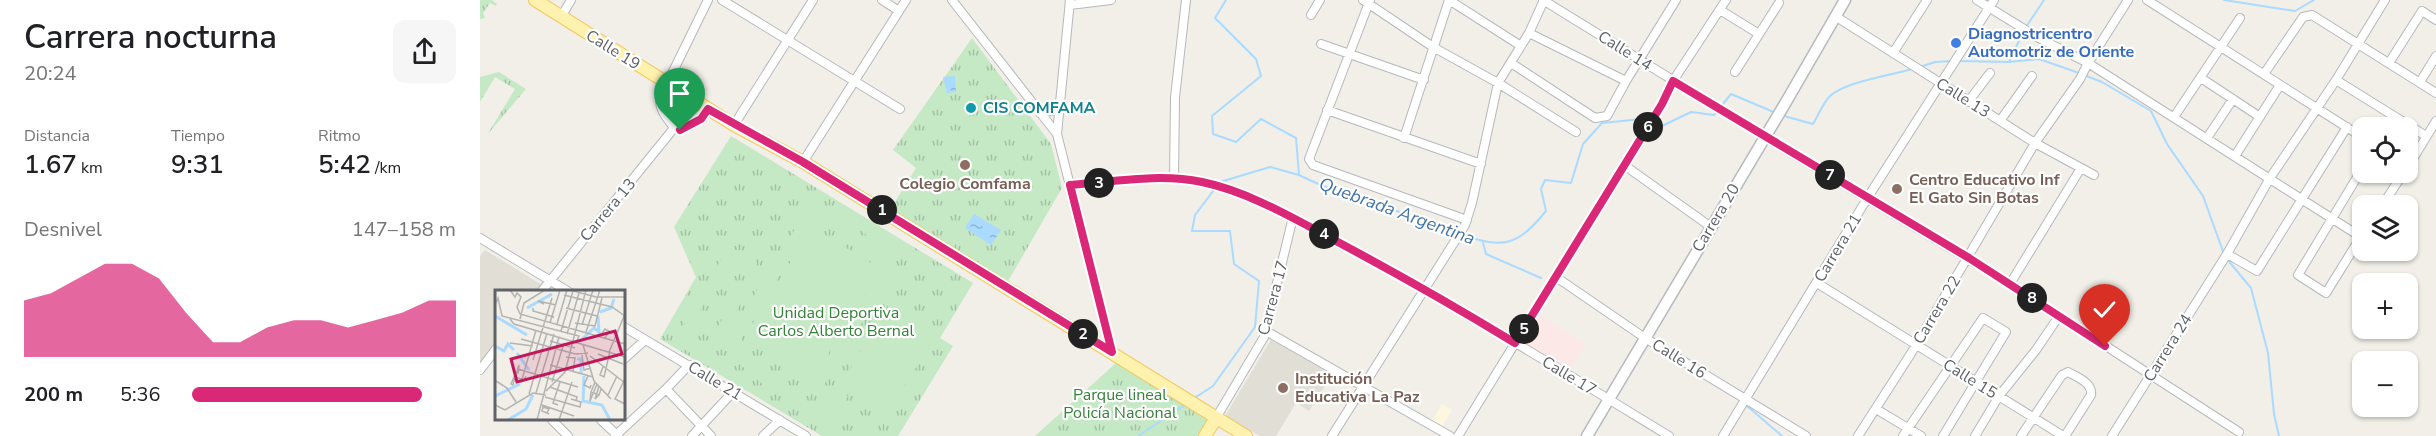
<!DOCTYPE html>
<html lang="es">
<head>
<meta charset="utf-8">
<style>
  body { margin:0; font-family:"Nunito Sans",sans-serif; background:#f6f6f6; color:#202124; height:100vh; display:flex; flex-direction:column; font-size:22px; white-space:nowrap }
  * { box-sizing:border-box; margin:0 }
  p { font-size:20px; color:#757577 }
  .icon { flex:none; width:33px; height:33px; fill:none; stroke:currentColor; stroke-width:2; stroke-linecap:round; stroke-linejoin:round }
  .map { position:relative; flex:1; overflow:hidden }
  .panel { display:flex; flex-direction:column; background:#fff; width:480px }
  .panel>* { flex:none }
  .buttons { position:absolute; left:1872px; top:117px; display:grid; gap:12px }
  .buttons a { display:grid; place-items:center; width:66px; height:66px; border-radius:12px; background:#fff; box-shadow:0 2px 4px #0004; font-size:30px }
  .pin { position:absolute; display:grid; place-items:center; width:51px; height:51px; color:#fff; margin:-62px -26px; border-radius:50% 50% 50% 0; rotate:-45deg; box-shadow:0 0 6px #0007 }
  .pin .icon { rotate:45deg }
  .km { position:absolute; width:30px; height:30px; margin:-15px; border-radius:50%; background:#222; color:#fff; font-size:16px; line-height:30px; text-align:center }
  .round { display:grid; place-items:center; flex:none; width:63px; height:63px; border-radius:12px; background:#f6f6f6 }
  .head { display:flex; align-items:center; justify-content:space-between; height:102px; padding:0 24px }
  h1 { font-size:33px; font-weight:600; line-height:45px }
  .figures { display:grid; grid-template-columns:repeat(3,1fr); gap:9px; height:102px; padding:6px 24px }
  .figures div { display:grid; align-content:center }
  .figures b { font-size:26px; font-weight:600 }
  .figures small { font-size:16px; font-weight:400 }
  .figures p { font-size:16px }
  .chart { height:168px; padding:12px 24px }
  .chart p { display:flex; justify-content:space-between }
  .chart svg { width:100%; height:108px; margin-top:6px; fill:#db2777; opacity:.7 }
  ul { padding:0 24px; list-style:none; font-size:20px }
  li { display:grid; grid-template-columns:96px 72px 1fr; align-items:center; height:45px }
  li i { height:15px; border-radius:8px; background:#db2777 }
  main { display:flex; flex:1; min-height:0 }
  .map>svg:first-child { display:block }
</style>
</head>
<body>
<main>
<section class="panel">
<div class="head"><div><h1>Carrera nocturna</h1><p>20:24</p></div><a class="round"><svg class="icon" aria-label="share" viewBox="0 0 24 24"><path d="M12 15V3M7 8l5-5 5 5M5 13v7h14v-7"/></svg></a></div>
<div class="figures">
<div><p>Distancia</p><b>1.67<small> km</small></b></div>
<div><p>Tiempo</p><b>9:31</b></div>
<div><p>Ritmo</p><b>5:42<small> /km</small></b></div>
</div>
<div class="chart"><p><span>Desnivel</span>147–158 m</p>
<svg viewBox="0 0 160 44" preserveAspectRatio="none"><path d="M0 44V21L10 18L20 12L30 6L40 6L50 12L60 26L70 38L80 38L90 32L100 29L110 29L120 32L130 29L140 26L150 21L160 21V44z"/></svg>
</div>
<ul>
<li><b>200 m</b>5:36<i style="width:87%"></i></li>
</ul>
</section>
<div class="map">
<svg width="1956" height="436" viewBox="0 0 1956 436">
  <defs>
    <pattern id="grass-tufts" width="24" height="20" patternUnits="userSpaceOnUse" patternTransform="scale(1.5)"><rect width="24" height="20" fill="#c5e8c5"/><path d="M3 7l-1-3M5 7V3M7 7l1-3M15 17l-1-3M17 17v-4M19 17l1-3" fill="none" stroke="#a3c0a4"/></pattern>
    <pattern id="water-ripples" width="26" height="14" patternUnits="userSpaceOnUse" patternTransform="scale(1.5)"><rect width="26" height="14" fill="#aadaff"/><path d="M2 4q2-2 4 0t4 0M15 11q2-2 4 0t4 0" fill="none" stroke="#8eb4d2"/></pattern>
  </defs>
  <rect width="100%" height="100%" fill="#f1efe8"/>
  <path fill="#fef7e0" d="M962,404l10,6 -12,20 -10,-5z"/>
  <path fill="#e1ded6" d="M5,250l57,35 -6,7h-40v50l-16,21v-107z
    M792,338l61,35 -24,38 -13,-8 -20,33h-16l-35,-20z"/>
  <path fill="#fce8e6" d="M1059,314l47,30 -17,26 -46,-28z"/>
  <path fill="url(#grass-tufts)" d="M0,0h12l5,4 -1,2 -6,-3 -7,10 2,5 -5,1z
    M492,38l79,106 11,44 -55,95 -117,-73 26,-42 -23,-18z
    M19,72l27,17 -39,46 28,-46 -20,-12 -15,25v-25z
    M251,136l242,147 -33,55 13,8 -55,90h-76l-162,-97 36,-62 -22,-50z
    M636,363l96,57 -10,16h-167z"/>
  <path fill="#c5e8c5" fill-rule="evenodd" d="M340,209c30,0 83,25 73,63l-71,116c-31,25 -104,-21 -88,-60l67,-109 8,-6zM350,219c22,3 53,20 53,46l-69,115c-25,19 -77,-12 -72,-44l66,-109 10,-7z
    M332,227l69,42 -66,106 -68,-42z
    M255,250c15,0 25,10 22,25l-42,73c-14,13 -40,5 -35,-16 2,-11 35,-64 43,-75 3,-4 7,-5 12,-7zM256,259c11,0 17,8 13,18l-42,67 -6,4 -8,-1 -6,-8 1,-8 40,-67z
    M409,305l48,28 -49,80 -47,-29z
    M353,387l15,9 -21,36 -16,-9z"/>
  <path fill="url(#water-ripples)" d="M475,76l1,16 -9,1 -4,-16z
    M494,214l27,16 -10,15 -26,-17z"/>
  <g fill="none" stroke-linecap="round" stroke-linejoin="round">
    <path stroke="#aadaff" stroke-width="2" d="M1744,0l71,11 19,-11
      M1546,27l18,-27
      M1478,61l51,1 30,-3 40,14
      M1529,62l14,-30
      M1440,67l15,-5 18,-1
      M1604,75l18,7 49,29 16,33 36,52 21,58
      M1304,116l29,8c5,-8 10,-21 17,-28 16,-15 64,-21 85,-28
      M1173,123l9,3 29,-14 23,3 17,-21 45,19
      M819,175c50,25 106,36 158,57
      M982,234c41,17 57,10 84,-23l-5,-22 4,-9 26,3 12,-39 19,-21 40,-4 6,2
      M1003,243l3,11 55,24
      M1747,259l24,29 17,65 6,61 5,22
      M713,399l20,-13 42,-59 4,-46 -25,-17 -4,-33h-38l3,-16 25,-33 50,-15 29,8 -3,-37 -35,-19 -25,23 -23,-8 -1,-18 49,-40 -5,-17 -41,-41 11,-18
      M1267,406l35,30
      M658,436l48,-32"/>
    <defs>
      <path id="street" d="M242,0l178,109
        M402,0l17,11
        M472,0l105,134
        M590,0l-13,134 55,218
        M883,0l70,47 65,36 78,49
        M890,0l-61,159 4,6 154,55
        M969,0l72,46
        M1063,0l222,137 245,147 71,-116
        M1497,0l60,37 51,26 273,174
        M1667,0l215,137
        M590,5l41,-5
        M1240,10l39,24
        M831,15l9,-15
        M1355,16l200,127 59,32
        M81,17l10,-17
        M1049,33l97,48
        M841,44l103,36
        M1413,53l34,-53
        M1031,63l84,55 12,-2 19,-35 50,-81
        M1909,63l33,-52 14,9
        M1255,72l44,-69
        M1784,74l39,-57 9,-2 124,78
        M1721,78l59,39
        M1856,80l90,56
        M1940,82l16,-26
        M1488,102l22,-29
        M847,110l154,54
        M560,113l19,-4
        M1694,117l66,-99
        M1520,121l32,-45
        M254,125l79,-125
        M195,129c-7,-10 -16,-18 -15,-31l48,-98
        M195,129c15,1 25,-9 33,-20
        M924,138l45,-138
        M1727,138l26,-39
        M1755,156l45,-71
        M323,162l103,-162
        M1144,165l87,62
        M1928,167l28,-46
        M1882,169l-64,106 28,18 36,-58
        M694,178l1,-81 11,-97
        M590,185c43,-3 89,-12 131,-3 48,9 107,44 150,67 108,58 213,123 318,187
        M1902,206l22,-34
        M0,238l89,54
        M1747,254l30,17 90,-144
        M1076,277l89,61 161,98
        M1337,283l246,153
        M1530,284l229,148
        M61,292l155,-191
        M144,327l182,109
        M786,331l184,105
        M144,359l21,-19
        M0,370l16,-21
        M186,389l45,47
        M1396,409l45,27
        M736,418l48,-81 29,-120
        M72,420l16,16
        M121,420l17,16
        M135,436l51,-47 23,-24
        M212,436l41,-44
        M283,436l17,-16
        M852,436l133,-211 7,-22 26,-120 31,-50 15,-33
        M978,436l204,-332 11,-23 53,-81
        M1243,436l145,-239 126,-197
        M1378,436l52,-81 125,-212 45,-64 8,-16 40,-63
        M1423,436l80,-118 23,14 -63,104
        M1495,436l24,-40 37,-46 23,-34
        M1541,436l41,-61 6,-3c9,5 25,11 23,23l-26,41
        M1632,436l115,-182 43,-76 66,-98 49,-80"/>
      <path id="secondary" d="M1107,436l199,-334 59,-102"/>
      <path id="primary" d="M55,0l199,125 69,37 443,274
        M725,436l11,-18"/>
    </defs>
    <use href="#street" stroke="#b5b8bc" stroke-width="10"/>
    <use href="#secondary" stroke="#b6babf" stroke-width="13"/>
    <use href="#primary" stroke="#f2c960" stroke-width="14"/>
    <use href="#street" stroke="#fff" stroke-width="8"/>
    <use href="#secondary" stroke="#fff" stroke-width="10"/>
    <use href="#primary" stroke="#fff2af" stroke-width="12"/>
  </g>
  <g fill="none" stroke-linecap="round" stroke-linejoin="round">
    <defs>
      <path id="route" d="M200,130l21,-11 7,-10 95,53 309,190 -42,-167c43,-3 89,-12 132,-3 45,9 93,37 134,59 60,32 120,66 179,102l147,-239 11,-23 296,177 136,88"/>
    </defs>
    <use href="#route" stroke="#fff" stroke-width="12"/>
    <use href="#route" stroke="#db2777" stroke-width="8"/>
  </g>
  <circle fill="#3f7fe0" stroke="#fff" stroke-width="2" cx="1476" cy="43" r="6"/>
  <circle fill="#0f9aa8" stroke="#fff" stroke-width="2" cx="491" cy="108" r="6"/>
  <g fill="#8d6e63" stroke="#fff" stroke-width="2">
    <circle cx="485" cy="165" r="6"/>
    <circle cx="1417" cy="189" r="6"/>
    <circle cx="803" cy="388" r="6"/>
  </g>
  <g text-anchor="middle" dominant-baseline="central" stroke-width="4.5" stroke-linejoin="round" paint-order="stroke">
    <g font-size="16" font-weight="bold" fill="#366cbe" stroke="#fff" text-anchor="start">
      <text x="1488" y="34">Diagnostricentro<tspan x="1488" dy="18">Automotriz de Oriente</tspan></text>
    </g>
    <g font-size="16" fill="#5f6368" stroke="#fff">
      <text transform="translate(133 50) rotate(32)">Calle 19</text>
      <text transform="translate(1145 51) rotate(32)">Calle 14</text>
      <text transform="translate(1483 98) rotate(32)">Calle 13</text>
      <text transform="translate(128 210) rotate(-50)">Carrera 13</text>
      <text transform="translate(1236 218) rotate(-59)">Carrera 20</text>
      <text transform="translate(1358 248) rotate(-59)">Carrera 21</text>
      <text transform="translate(793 298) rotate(-75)">Carrera 17</text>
      <text transform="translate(1457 310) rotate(-59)">Carrera 22</text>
      <text transform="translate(1688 348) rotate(-58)">Carrera 24</text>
      <text transform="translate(1199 359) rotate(32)">Calle 16</text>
      <text transform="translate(1089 376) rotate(31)">Calle 17</text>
      <text transform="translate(1490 379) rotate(32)">Calle 15</text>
      <text transform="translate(235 381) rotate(31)">Calle 21</text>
    </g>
    <g font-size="16" font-weight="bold" fill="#0d838f" stroke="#fff" text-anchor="start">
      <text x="503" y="108">CIS COMFAMA</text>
    </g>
    <g font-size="16" font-weight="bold" fill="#785e54" stroke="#fff" text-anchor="start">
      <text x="1429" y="180">Centro Educativo Inf<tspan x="1429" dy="18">El Gato Sin Botas</tspan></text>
      <text x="485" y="184" text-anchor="middle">Colegio Comfama</text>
      <text x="815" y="379">Institución<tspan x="815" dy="18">Educativa La Paz</tspan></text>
    </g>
    <g font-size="16" fill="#348238" stroke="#fff">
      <text x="356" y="313">Unidad Deportiva<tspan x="356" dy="18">Carlos Alberto Bernal</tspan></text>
      <text x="640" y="395">Parque lineal<tspan x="640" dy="18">Policía Nacional</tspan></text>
    </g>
    <g font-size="18" font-style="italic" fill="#4174aa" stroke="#fff">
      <text transform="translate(917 211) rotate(20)">Quebrada Argentina</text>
    </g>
  </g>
  <g transform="translate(15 290)">
    <rect width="130" height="130" fill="#f1efe8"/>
    <path fill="none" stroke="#aadaff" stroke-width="3" d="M32,18l25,-14M105,22l11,-4 3,-9M0,26l32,19M84,52l15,-14 5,4 -1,-16M0,56l9,5 4,-7 6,6M22,63l12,17M82,69h4v14M89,86l-1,25 19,4 8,15M0,106l25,-12M13,130l18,-11 7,-14"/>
    <path fill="none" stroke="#b3b3b1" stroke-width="1.5" d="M15,0l5,7 2,-4 4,4 -4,10 3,7 105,30M75,0l26,7h29M69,5l48,12 13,9M49,14l-6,-3 18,4M0,15l3,-7 4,18 77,20 -3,7M38,18v3l21,6M71,18l31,8M15,29l4,5 111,33M25,29l4,-16 21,-13M55,33l10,-33M80,33l20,3 7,-28M62,34l10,-34M87,35l11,-35M66,41l12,-40M91,42l14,-42M72,44l12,-41M105,46l5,-7 4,2 -4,7M26,49l54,15 13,-1M55,51l25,7M15,53l23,3M88,55l11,36 17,18M114,62l16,-38M103,64l25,10M87,65l2,15 7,-2M95,66l35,27M71,67l9,1 -2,14M38,70l19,-62M55,75l43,12M108,77l-3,8 4,2 6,-26M23,79l60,18M23,84l1,-9 -4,12 -2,8 -2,-1 3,-7h1l9,3 2,-4M93,86l-4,9 6,3 1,-3M130,89l-10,20 10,5M1,91l11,7 9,14M57,92l12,-39M100,92l-4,10 8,3 2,-6M26,93l15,-53M104,96l-4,13 4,-4M55,97l27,10 -1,4M51,101l19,-19 21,-82M96,102l-1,9 7,-17M41,103l18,-59M34,104l18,-61M113,105l9,-19M50,107l35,10 1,-5 -10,-3M0,115l10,5 28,-17 13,2M47,115l32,11M63,115l-5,-2 7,-21M52,123l2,-4 -6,-2 -1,4 5,2 2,1M42,130l22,-83M64,130l13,-38"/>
    <path fill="#c2185b" fill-opacity="0.15" stroke="#c2185b" stroke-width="3" d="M120,41l7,23 -105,28 -6,-23z"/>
    <rect width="130" height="130" fill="none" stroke="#5f6368" stroke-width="3"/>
  </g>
</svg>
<div class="buttons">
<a><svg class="icon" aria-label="locate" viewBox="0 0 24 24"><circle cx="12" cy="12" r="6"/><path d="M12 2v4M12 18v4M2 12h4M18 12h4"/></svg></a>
<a><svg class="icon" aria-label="layers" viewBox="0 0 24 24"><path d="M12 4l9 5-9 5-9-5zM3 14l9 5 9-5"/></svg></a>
<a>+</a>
<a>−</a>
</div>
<div class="pin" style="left:200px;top:130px;background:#1e9e55"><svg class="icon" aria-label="arrive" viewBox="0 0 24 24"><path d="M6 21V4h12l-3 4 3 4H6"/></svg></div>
<div class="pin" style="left:1625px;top:346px;background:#d93025"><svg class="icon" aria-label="check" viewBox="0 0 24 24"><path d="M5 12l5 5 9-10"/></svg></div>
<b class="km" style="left:402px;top:210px">1</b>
<b class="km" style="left:603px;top:334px">2</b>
<b class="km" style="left:619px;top:183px">3</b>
<b class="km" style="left:844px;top:234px">4</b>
<b class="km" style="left:1044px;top:329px">5</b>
<b class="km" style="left:1168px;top:127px">6</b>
<b class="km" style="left:1350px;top:175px">7</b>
<b class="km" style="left:1552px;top:298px">8</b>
</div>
</main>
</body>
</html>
